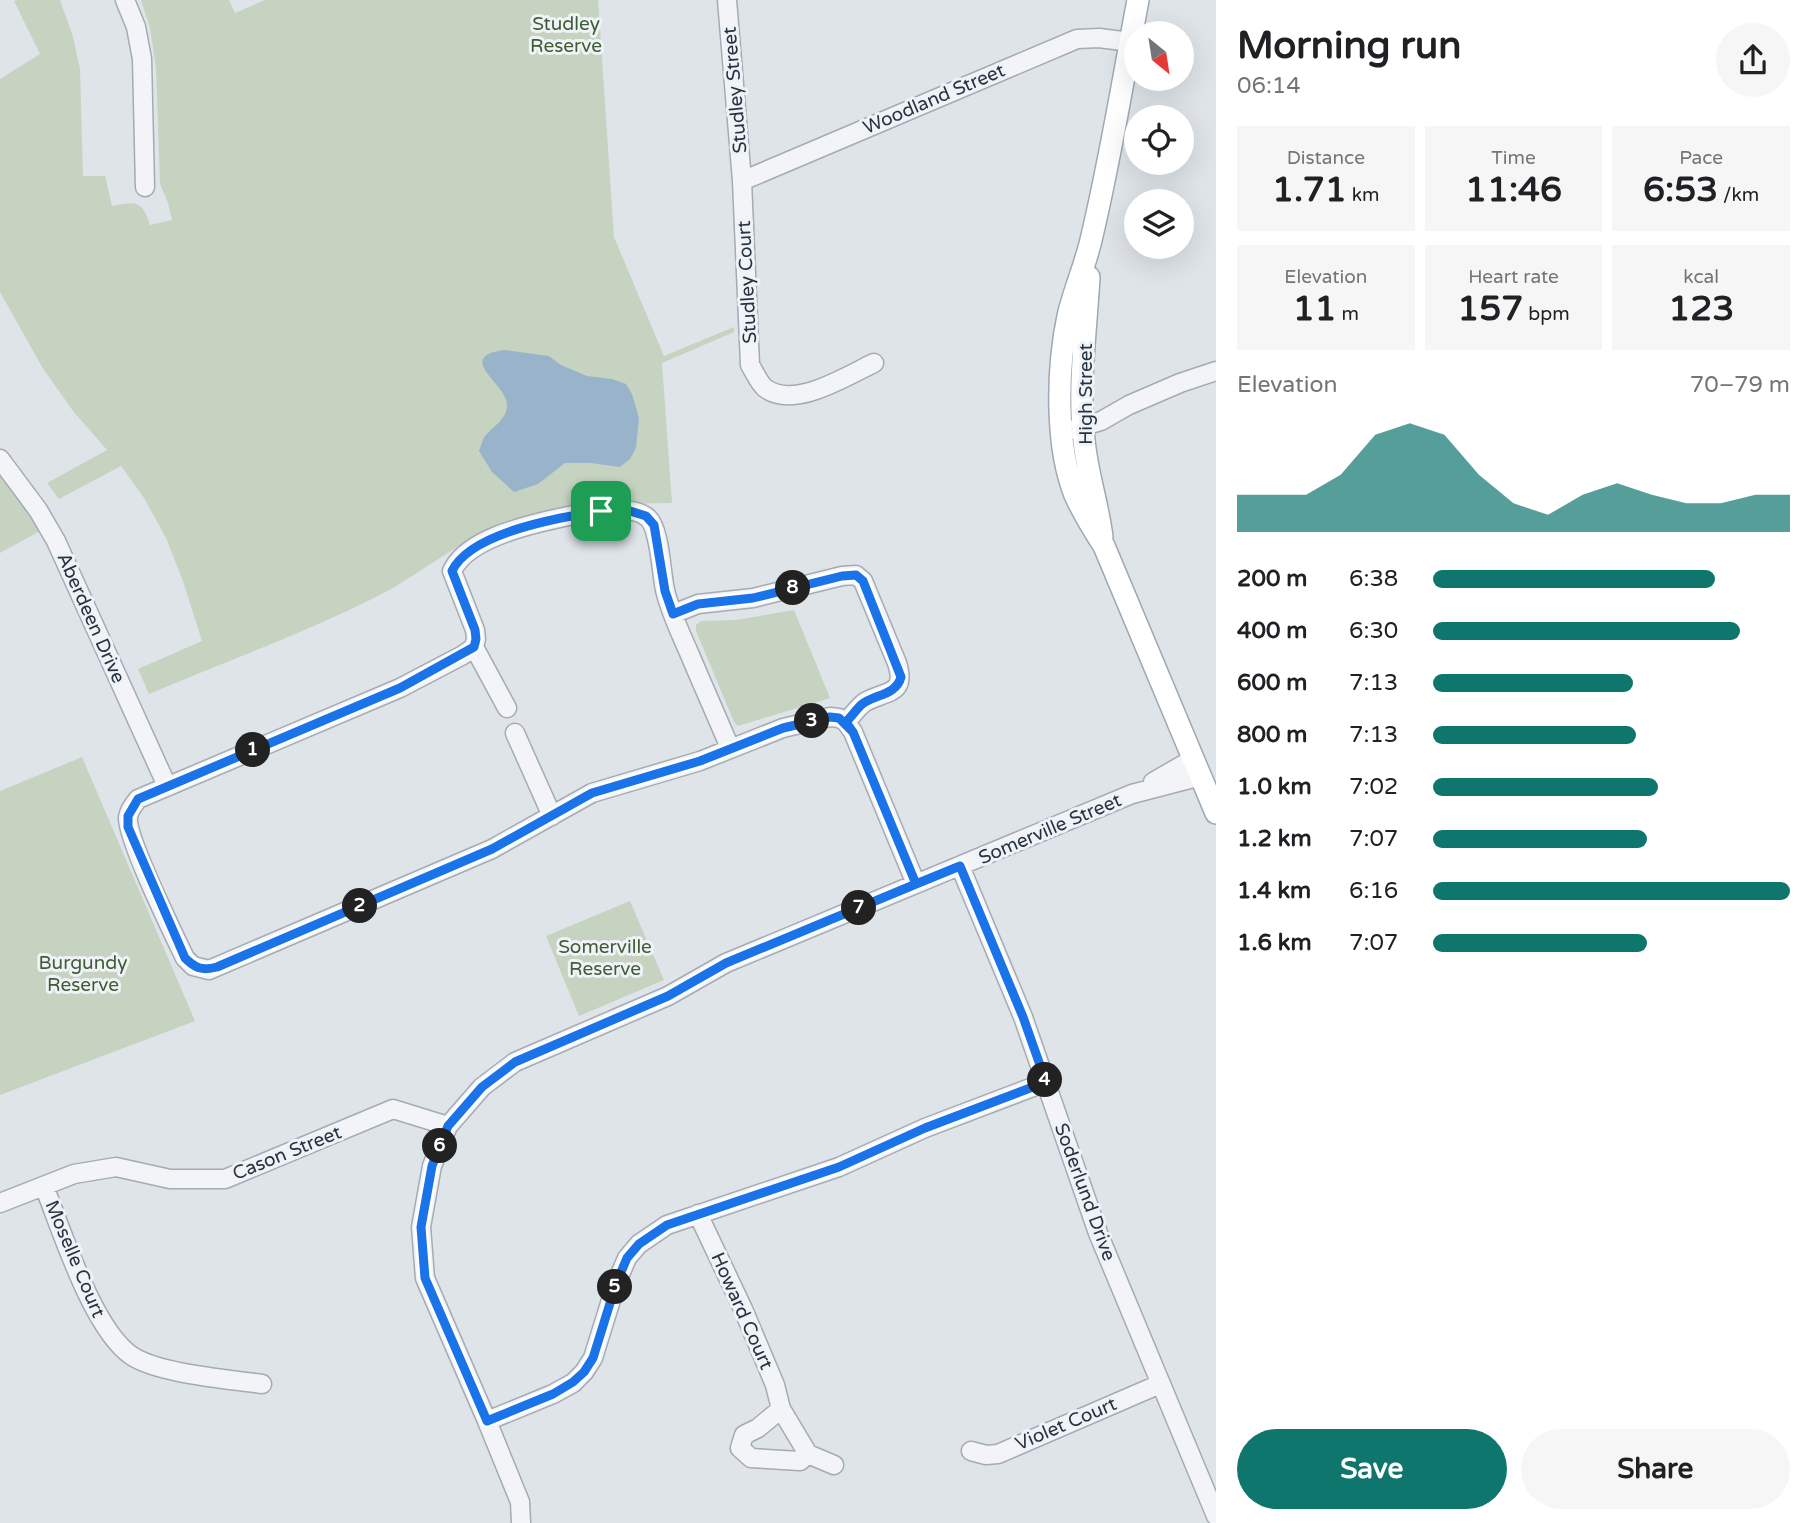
<!DOCTYPE html>
<html lang="en">
<head>
<meta charset="utf-8">
<style>
  body { margin:0; font-family:"Varela Round",sans-serif; background:#f6f6f6; color:#202124; height:100vh; display:flex; flex-direction:column; font-size:26px; white-space:nowrap }
  * { box-sizing:border-box; margin:0 }
  p { font-size:23px; color:#757577 }
  .icon { flex:none; width:38px; height:38px; fill:none; stroke:currentColor; stroke-width:2; stroke-linecap:round; stroke-linejoin:round }
  .map { position:relative; flex:1; overflow:hidden }
  .panel { display:flex; flex-direction:column; background:#fff; width:595px }
  .panel>* { flex:none }
  .needle { width:46px; rotate:150deg }
  .tools { position:absolute; left:1124px; top:21px; display:grid; gap:14px }
  .tools a { display:grid; place-items:center; width:70px; height:70px; border-radius:50%; background:#fff; box-shadow:0 7px 28px #0002; font-size:35px }
  .pin { position:absolute; display:grid; place-items:center; width:60px; height:60px; color:#fff; margin:-30px; border-radius:14px; box-shadow:0 4px 10px #0006 }
  .km { position:absolute; width:35px; height:35px; margin:-18px; border-radius:50%; background:#222; color:#fff; font-size:19px; line-height:35px; text-align:center }
  .round { display:grid; place-items:center; flex:none; width:74px; height:74px; border-radius:37px; background:#f6f6f6 }
  .summary { display:flex; align-items:center; justify-content:space-between; height:119px; padding:0 21px }
  h1 { font-size:38px; font-weight:700; line-height:52px }
  .metrics { display:grid; grid-template-columns:repeat(3,1fr); gap:10px; height:119px; padding:7px 21px }
  .metrics div { display:grid; align-content:center; border-radius:0px; background:#f6f6f6; text-align:center }
  .metrics b { font-size:35px; font-weight:700 }
  .metrics small { font-size:19px; font-weight:400 }
  .metrics p { font-size:19px }
  .chart { height:196px; padding:14px 21px }
  .chart p { display:flex; justify-content:space-between }
  .chart svg { width:100%; height:126px; margin-top:7px; fill:#0f766e; opacity:.7 }
  .action { display:flex; gap:14px; margin-top:auto; padding:14px 21px }
  .action a { flex:1; height:80px; border-radius:42px; background:#0f766e; color:#fff; font-size:28px; font-weight:700; line-height:80px; text-align:center }
  .action a+a { background:#f6f6f6; color:#202124 }
  ul { padding:0 21px; list-style:none; font-size:23px }
  li { display:grid; grid-template-columns:112px 84px 1fr; align-items:center; height:52px }
  li i { height:18px; border-radius:9px; background:#0f766e }
  main { display:flex; flex:1; min-height:0 }
  .map>svg:first-child { display:block }
</style>
</head>
<body>
<main>
<div class="map">
<svg width="1216" height="1523" viewBox="0 0 1216 1523">
  <rect width="100%" height="100%" fill="#dfe4e9"/>
  <path fill="#c6d3c0" d="M18,0h42l13,37 7,32 3,107h22l7,30c24,-5 30,-6 38,19l22,-5 -4,-17 -8,-19 -4,-116 -6,-40 -9,-28h88l6,13 30,-13h333l16,237 50,119 70,-29v5l-72,31 10,140c-73,1 -136,1 -202,37 -35,19 -64,43 -100,60 -71,35 -148,63 -221,94l-11,-25 64,-28 -19,-60 -17,-43 -22,-40 -23,-32 -62,33 -12,-16 60,-33 -34,-39 -31,-44 -42,-75v-213l40,-25 -26,-53z
    M0,471l40,60 -40,22z
    M794,610l36,88 -92,28 -4,-4 -38,-91v-6l5,-4 35,-1z
    M82,757l113,264 -195,74v-304z
    M630,901l34,79 -85,36 -33,-80z"/>
  <path fill="#99b4ca" d="M504,350l45,6 12,9 26,11 25,3 14,5 6,10 7,24 -3,30 -6,11 -10,8 -29,-4h-26l-27,21 -24,8 -22,-20 -13,-21c2,-4 3,-11 6,-15 8,-10 22,-16 22,-31 1,-20 -54,-48 -3,-55z"/>
  <g fill="none" stroke-linecap="round" stroke-linejoin="round">
    <defs>
      <path id="minor" d="M125,0l11,27 6,32 3,128
        M727,0l15,181 8,184c4,6 9,18 15,23 29,22 81,-12 109,-25
        M742,181l335,-142 22,-1 31,4
        M1071,430l30,-9 28,-16 51,-22 36,-12
        M0,459l38,51 18,31 111,245
        M673,614l25,-10 55,-6 89,-22 14,-1 7,6 34,82c10,32 -10,27 -32,39 -7,5 -13,14 -19,20l-7,-4 -9,-1 -47,11 -83,33 -108,32 -100,56 -283,121 -16,-4 -8,-8c-11,-23 -59,-121 -57,-141 1,-7 6,-13 10,-18l262,-111 63,-33 11,-8 2,-8 -1,-9 -23,-59c13,-28 58,-41 86,-48 24,-6 91,-23 110,-5 12,11 13,54 17,72 5,22 16,44 25,65 13,31 27,62 40,93
        M474,647l33,61
        M846,722l7,10 63,152
        M515,733l37,83
        M1153,782l40,-23
        M960,866l63,151 75,216 118,283
        M44,1186c18,45 49,144 88,170 28,18 96,23 130,28
        M0,1203l74,-29 42,-7 54,12h55l168,-70 55,17
        M698,1214l45,95 32,76 6,24 27,45 26,11
        M781,1409l-23,19 -14,7 -4,13 11,10 49,3 8,-7
        M487,1421l66,-27 20,-11 11,-11 9,-14 23,-74 11,-26 12,-14 28,-19 172,-58 86,-39 121,-46
        M971,1451l15,4 12,-1 162,-70
        M521,1523l-1,-21 -33,-81 -62,-143 -4,-51 11,-61 16,-40 34,-39 33,-25 153,-66 58,-33 406,-169 69,-18"/>
      <path id="major" d="M1138,0c-15,80 -28,161 -47,240 -6,26 -17,50 -23,76 -11,52 -13,129 7,179 8,18 18,34 29,51l112,267
        M1089,277c-3,54 -11,109 -5,163 3,33 14,64 18,97"/>
    </defs>
    <use href="#minor" stroke="#a4abb3" stroke-width="21"/>
    <use href="#major" stroke="#9ea9b5" stroke-width="24"/>
    <use href="#minor" stroke="#f2f4f7" stroke-width="18"/>
    <use href="#major" stroke="#fff" stroke-width="21"/>
  </g>
  <g fill="none" stroke-linecap="round" stroke-linejoin="round">
    <defs>
      <path id="route" d="M601,511c-40,6 -130,21 -149,60l23,59 1,9 -2,8 -74,41 -262,111 -10,17v11l57,131c10,10 17,13 32,9l275,-118 100,-56 108,-32 83,-33 47,-11 9,1 14,14 63,152 44,-18 63,151 23,65 -121,46 -86,39 -172,58 -28,19 -12,14 -11,26 -23,74 -9,14 -11,10 -20,12 -66,27 -62,-143 -4,-51 11,-61 16,-40 34,-39 33,-25 153,-66 58,-33 190,-79 -63,-152 -7,-10c5,-5 10,-12 15,-17 13,-11 35,-9 40,-28l-38,-96 -7,-6 -14,1 -89,22 -55,6 -25,10 -8,-23 -11,-66 -8,-9 -16,-5h-29"/>
    </defs>
    <use href="#route" stroke="#fff" stroke-width="14"/>
    <use href="#route" stroke="#1a73e8" stroke-width="9"/>
  </g>
  <g text-anchor="middle" dominant-baseline="central" stroke-width="6" stroke-linejoin="round" paint-order="stroke">
    <g font-size="19" fill="#3f5d34" stroke="#eff2f6">
      <text x="566" y="24">Studley<tspan x="566" dy="22">Reserve</tspan></text>
      <text x="605" y="947">Somerville<tspan x="605" dy="22">Reserve</tspan></text>
      <text x="83" y="963">Burgundy<tspan x="83" dy="22">Reserve</tspan></text>
    </g>
    <g font-size="19" fill="#273341" stroke="#eff2f6">
      <text transform="translate(735 90) rotate(-95)">Studley Street</text>
      <text transform="translate(934 99) rotate(-23)">Woodland Street</text>
      <text transform="translate(747 282) rotate(-93)">Studley Court</text>
      <text transform="translate(1086 394) rotate(-90)">High Street</text>
      <text transform="translate(91 618) rotate(66)">Aberdeen Drive</text>
      <text transform="translate(1050 829) rotate(-23)">Somerville Street</text>
      <text transform="translate(287 1153) rotate(-22)">Cason Street</text>
      <text transform="translate(1085 1192) rotate(70)">Soderlund Drive</text>
      <text transform="translate(75 1259) rotate(67)">Moselle Court</text>
      <text transform="translate(742 1311) rotate(66)">Howard Court</text>
      <text transform="translate(1066 1424) rotate(-23)">Violet Court</text>
    </g>
  </g>
</svg>
<div class="tools">
<a><svg class="needle" viewBox="-14 -14 28 28"><path d="M0-13l5 13h-10z" fill="#e53935"/><path d="M0 13l5-13h-10z" fill="#757577"/></svg></a>
<a><svg class="icon" aria-label="locate" viewBox="0 0 24 24"><circle cx="12" cy="12" r="6"/><path d="M12 2v4M12 18v4M2 12h4M18 12h4"/></svg></a>
<a><svg class="icon" aria-label="layers" viewBox="0 0 24 24"><path d="M12 4l9 5-9 5-9-5zM3 14l9 5 9-5"/></svg></a>
</div>
<div class="pin" style="left:601px;top:511px;background:#1e9e55"><svg class="icon" aria-label="arrive" viewBox="0 0 24 24"><path d="M6 21V4h12l-3 4 3 4H6"/></svg></div>
<b class="km" style="left:253px;top:750px">1</b>
<b class="km" style="left:360px;top:906px">2</b>
<b class="km" style="left:812px;top:721px">3</b>
<b class="km" style="left:1045px;top:1080px">4</b>
<b class="km" style="left:615px;top:1287px">5</b>
<b class="km" style="left:440px;top:1146px">6</b>
<b class="km" style="left:859px;top:908px">7</b>
<b class="km" style="left:793px;top:588px">8</b>
</div>
<section class="panel">
<div class="summary"><div><h1>Morning run</h1><p>06:14</p></div><a class="round"><svg class="icon" aria-label="share" viewBox="0 0 24 24"><path d="M12 15V3M7 8l5-5 5 5M5 13v7h14v-7"/></svg></a></div>
<div class="metrics">
<div><p>Distance</p><b>1.71<small> km</small></b></div>
<div><p>Time</p><b>11:46</b></div>
<div><p>Pace</p><b>6:53<small> /km</small></b></div>
</div>
<div class="metrics">
<div><p>Elevation</p><b>11<small> m</small></b></div>
<div><p>Heart rate</p><b>157<small> bpm</small></b></div>
<div><p>kcal</p><b>123</b></div>
</div>
<div class="chart"><p><span>Elevation</span>70–79 m</p>
<svg viewBox="0 0 160 44" preserveAspectRatio="none"><path d="M0 44V31L10 31L20 31L30 24L40 10L50 6L60 10L70 24L80 34L90 38L100 31L110 27L120 31L130 34L140 34L150 31L160 31V44z"/></svg>
</div>
<ul>
<li><b>200 m</b>6:38<i style="width:79%"></i></li>
<li><b>400 m</b>6:30<i style="width:86%"></i></li>
<li><b>600 m</b>7:13<i style="width:56%"></i></li>
<li><b>800 m</b>7:13<i style="width:57%"></i></li>
<li><b>1.0 km</b>7:02<i style="width:63%"></i></li>
<li><b>1.2 km</b>7:07<i style="width:60%"></i></li>
<li><b>1.4 km</b>6:16<i style="width:100%"></i></li>
<li><b>1.6 km</b>7:07<i style="width:60%"></i></li>
</ul>
<div class="action"><a>Save</a><a>Share</a></div>
</section>
</main>
</body>
</html>
